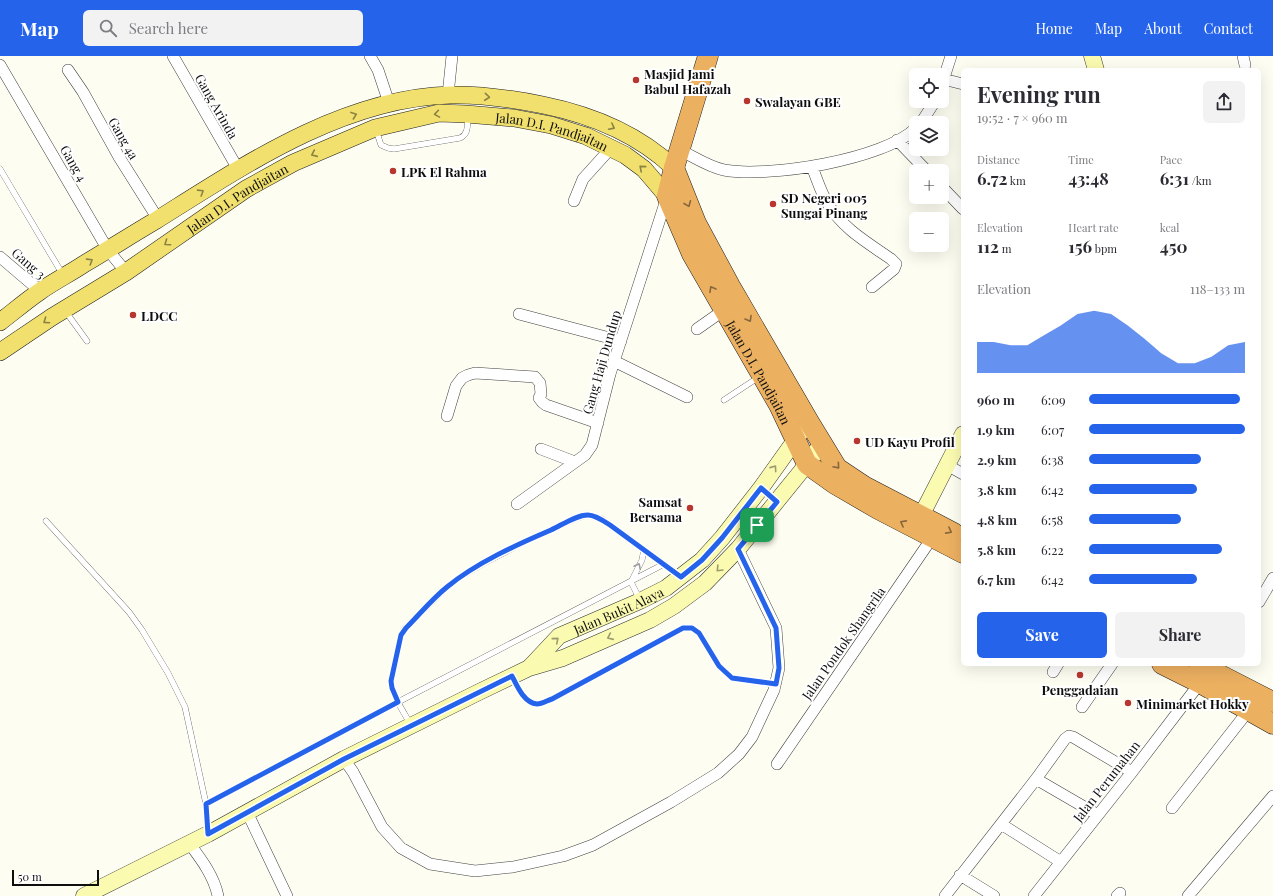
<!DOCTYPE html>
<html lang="en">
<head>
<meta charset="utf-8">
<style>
  body { margin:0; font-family:"Playfair Display",serif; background:#f2f2f3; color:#2b2b33; height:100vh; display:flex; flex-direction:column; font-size:15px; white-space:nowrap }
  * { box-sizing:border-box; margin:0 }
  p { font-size:13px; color:#7c7c81 }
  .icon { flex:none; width:22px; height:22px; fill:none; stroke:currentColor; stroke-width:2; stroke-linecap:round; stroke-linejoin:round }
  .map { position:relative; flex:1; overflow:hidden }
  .side { position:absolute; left:961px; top:12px; width:300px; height:598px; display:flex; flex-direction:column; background:#fff; border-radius:6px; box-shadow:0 4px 16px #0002 }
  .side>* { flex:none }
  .fabs { position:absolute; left:909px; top:12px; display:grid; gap:8px }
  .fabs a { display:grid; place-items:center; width:40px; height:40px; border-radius:6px; background:#fff; box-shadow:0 4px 16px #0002; font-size:20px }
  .scale { position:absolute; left:12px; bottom:10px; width:87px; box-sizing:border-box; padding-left:4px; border:2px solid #0e0e0e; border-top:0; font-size:11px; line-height:14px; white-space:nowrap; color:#0e0e0e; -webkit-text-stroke:3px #fff; paint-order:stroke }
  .pin { position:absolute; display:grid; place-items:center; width:34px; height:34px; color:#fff; margin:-17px; border-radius:8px; box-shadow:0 2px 6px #0006 }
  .round { display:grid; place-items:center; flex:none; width:42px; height:42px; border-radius:6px; background:#f2f2f3 }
  .summary { display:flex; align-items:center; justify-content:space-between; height:68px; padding:0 16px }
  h1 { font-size:22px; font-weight:700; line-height:30px }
  .figures { display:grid; grid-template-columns:repeat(3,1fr); gap:6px; height:68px; padding:4px 16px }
  .figures div { display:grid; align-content:center }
  .figures b { font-size:17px; font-weight:700 }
  .figures small { font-size:11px; font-weight:400 }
  .figures p { font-size:11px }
  .chart { height:112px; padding:8px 16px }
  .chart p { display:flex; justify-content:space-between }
  .chart svg { width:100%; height:72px; margin-top:4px; fill:#2563eb; opacity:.7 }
  .button { display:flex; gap:8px; margin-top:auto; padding:8px 16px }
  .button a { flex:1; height:46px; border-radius:6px; background:#2563eb; color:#fff; font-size:16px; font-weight:700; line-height:46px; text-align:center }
  .button a+a { background:#f2f2f3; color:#2b2b33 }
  ul { padding:0 16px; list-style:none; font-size:13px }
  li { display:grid; grid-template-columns:64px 48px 1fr; align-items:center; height:30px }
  li i { height:10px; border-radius:5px; background:#2563eb }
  header { display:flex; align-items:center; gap:24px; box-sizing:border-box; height:56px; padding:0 20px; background:#2563eb; color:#fff }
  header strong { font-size:19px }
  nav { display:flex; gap:22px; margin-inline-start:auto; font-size:14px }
  .search { width:280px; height:36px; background:#f2f2f3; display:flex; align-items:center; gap:10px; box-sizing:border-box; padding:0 14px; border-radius:6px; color:#7c7c81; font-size:15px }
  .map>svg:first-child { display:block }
</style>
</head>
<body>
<header>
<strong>Map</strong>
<div class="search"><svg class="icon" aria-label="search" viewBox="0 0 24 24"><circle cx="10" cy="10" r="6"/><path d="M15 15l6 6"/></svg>Search here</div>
<nav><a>Home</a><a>Map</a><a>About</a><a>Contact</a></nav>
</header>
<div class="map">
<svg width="1273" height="840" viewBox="0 0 1273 840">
  <rect width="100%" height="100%" fill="#fefdf1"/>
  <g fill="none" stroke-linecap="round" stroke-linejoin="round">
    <defs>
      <path id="lane" d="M376,74l5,15 7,3 6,1 66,-11c9,-4 7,-13 8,-21
        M0,113l63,106
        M66,256l21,29
        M724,344l35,-23
        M46,465l83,91 13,18 26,43 17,34 21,97
        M640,544l-9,-18 11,-22 2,-11
        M512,620c5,10 12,28 25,28 5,0 11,-4 15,-5l131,-71h9l7,5 20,33 13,12 43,6
        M411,669c-8,-14 -18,-28 -20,-44l10,-46 4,-7 41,-40 10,-8 28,-17 52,-27 39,-17 13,-4 14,4 8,6 69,50
        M208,777l-2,-29 144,-77 314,-163"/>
      <path id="street" d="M173,0l65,113
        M370,0l8,14 11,33
        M1243,0l2,9
        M0,9l108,185 18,22
        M68,14l15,22 36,65 39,62
        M943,23l20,5
        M942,28l9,-28
        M448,39l4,-39
        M921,67l14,-22
        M897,84l30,31
        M680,94c14,7 29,17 44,20 44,8 160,-10 192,-42
        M812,111c5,12 9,26 16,37 15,25 40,39 63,55l5,5 -2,5 -22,18
        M942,131l21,22
        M574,145l9,-22 28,-31
        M0,201l40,34
        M519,258l102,27
        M697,273l27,-19
        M614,305l73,36
        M447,360l9,-30 6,-8 6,-3 7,-2 60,4 5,6 1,11 -2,4 3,4 4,3 52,18
        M541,393l34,13
        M947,409l16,9
        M517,448l68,-49 7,-10 18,-71 57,-177
        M1259,546l14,-24
        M1053,616l5,-8
        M1082,651l30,-43
        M344,703l9,13 29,55 19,21 29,16 45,7 38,-4 50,-11 30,-11 78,-43 47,-29 21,-19 13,-17 22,-47 5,-22 -3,-40 -38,-79
        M777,708l155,-226
        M1036,723l62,36
        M1172,752l77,-98
        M247,756l40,84
        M1001,768l60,38
        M189,787c12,16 25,33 29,53
        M960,819l34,21
        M945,840l91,-117 29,-40 4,-3 4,1 59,35
        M1034,840l98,-124 68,-89
        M1117,840l3,-3
        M1188,840l85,-100"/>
      <g id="secondary">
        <path d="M1092,0l4,14"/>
        <path d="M921,460l42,-82"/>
        <path id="s1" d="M530,611l29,-31 81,-35 26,-13 36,-28 20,-22 39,-50 40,-56"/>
        <path d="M84,840l124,-62 136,-75 135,-67 50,-24 34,-10 87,-38 24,-14 31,-23 33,-34 69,-85 15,-21"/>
      </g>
      <g id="primary">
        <path d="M0,266c13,-10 26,-21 39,-30 14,-10 30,-18 45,-28 24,-14 47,-29 71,-43 88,-55 187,-123 295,-126 31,-1 63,4 93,10 49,10 95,29 131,63"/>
        <path id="s2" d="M0,296l52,-35 74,-45 120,-83 47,-26 82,-35 64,-15 27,1 48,4 37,7 35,11 39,19 19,14 23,27"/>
      </g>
      <g id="highway">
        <path id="s3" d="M708,0l-34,112 -7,28 25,58 87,151 28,59 28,20 43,25 85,44"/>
        <path d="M674,112l22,55 34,63 79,136 28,46 27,18 90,47"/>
        <path d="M1162,608l38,19 73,41"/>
        <path d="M1199,608l74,38"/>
      </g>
    </defs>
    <use href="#lane" stroke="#414141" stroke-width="6"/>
    <use href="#street" stroke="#414141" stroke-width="12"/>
    <use href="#secondary" stroke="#303030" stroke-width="17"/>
    <use href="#primary" stroke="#1f1f1f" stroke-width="18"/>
    <use href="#highway" stroke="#1f1f1f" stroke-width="21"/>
    <use href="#lane" stroke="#fff" stroke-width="5.5"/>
    <use href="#street" stroke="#fff" stroke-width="11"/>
    <use href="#secondary" stroke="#fafab0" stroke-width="16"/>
    <use href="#primary" stroke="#f1e06e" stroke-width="17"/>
    <use href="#highway" stroke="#ecb061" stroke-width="20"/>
  </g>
  <defs><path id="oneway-chevron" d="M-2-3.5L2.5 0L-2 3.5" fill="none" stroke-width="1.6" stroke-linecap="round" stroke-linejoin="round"/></defs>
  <g stroke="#8b8243">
    <use href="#oneway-chevron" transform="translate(487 41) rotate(6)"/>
    <use href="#oneway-chevron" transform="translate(437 58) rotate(171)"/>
    <use href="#oneway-chevron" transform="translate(354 59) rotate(-20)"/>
    <use href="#oneway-chevron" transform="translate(612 71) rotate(27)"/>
    <use href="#oneway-chevron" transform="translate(314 98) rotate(156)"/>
    <use href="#oneway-chevron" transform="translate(642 112) rotate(-139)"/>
    <use href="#oneway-chevron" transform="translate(201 136) rotate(-32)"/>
    <use href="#oneway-chevron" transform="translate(167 187) rotate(145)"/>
    <use href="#oneway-chevron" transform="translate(90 205) rotate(-32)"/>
    <use href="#oneway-chevron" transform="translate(46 265) rotate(146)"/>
  </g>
  <g stroke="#88673c">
    <use href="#oneway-chevron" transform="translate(688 148) rotate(68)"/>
    <use href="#oneway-chevron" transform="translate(712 233) rotate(-120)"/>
    <use href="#oneway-chevron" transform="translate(749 263) rotate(60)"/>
    <use href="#oneway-chevron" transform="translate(837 410) rotate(49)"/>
    <use href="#oneway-chevron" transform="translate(903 467) rotate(-152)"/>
    <use href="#oneway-chevron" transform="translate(949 475) rotate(28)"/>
  </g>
  <g stroke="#9c9c6f">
    <use href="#oneway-chevron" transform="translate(774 412) rotate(-55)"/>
    <use href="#oneway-chevron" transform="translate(719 513) rotate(134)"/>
    <use href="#oneway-chevron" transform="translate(610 581) rotate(156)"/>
    <use href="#oneway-chevron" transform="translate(556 584) rotate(-41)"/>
  </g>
  <use stroke="#9f9f9f" href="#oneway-chevron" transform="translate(638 510) rotate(-64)"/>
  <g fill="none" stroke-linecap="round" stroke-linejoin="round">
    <defs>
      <path id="route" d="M761,432l16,14 -39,47 38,79 3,40 -3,16 -44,-6 -13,-12 -20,-33 -7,-5h-9l-131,71c-4,1 -10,5 -15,5 -13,-1 -20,-18 -25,-28l-168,83 -136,75 -2,-30 192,-102 -6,-14 -1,-7 10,-46 5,-7c13,-13 26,-29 41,-41 29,-24 69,-42 104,-57 11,-5 25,-15 37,-15 7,0 16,6 22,10l71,52 21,-17 20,-22z"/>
    </defs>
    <use href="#route" stroke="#fff" stroke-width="8"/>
    <use href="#route" stroke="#2563eb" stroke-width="5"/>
  </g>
  <g fill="#b7372e" stroke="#fff" stroke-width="1.5">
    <circle cx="636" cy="24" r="4"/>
    <circle cx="747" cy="45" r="4"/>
    <circle cx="393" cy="115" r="4"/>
    <circle cx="773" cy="148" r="4"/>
    <circle cx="133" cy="259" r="4"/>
    <circle cx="857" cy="385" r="4"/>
    <circle cx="690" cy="452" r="4"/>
    <circle cx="1080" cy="619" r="4"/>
    <circle cx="1128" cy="647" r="4"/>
  </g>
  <g text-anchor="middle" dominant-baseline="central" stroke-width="4" stroke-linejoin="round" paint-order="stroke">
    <g font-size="13" font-weight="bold" fill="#0e0e0e" stroke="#fff" text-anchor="start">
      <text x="644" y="17">Masjid Jami<tspan x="644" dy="15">Babul Hafazah</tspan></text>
      <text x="755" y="45">Swalayan GBE</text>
      <text x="401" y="115">LPK El Rahma</text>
      <text x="781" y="141">SD Negeri 005<tspan x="781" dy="15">Sungai Pinang</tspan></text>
      <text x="141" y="259">LDCC</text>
      <text x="865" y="385">UD Kayu Profil</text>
      <text x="682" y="445" text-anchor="end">Samsat<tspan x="682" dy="15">Bersama</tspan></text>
      <text x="1080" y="633" text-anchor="middle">Penggadaian</text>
      <text x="1136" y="647">Minimarket Hokky</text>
    </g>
    <g font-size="13" fill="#0e0e0e" stroke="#fff">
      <text transform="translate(217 50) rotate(60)">Gang Arinda</text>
      <text stroke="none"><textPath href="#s2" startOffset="619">Jalan D.I. Pandjaitan</textPath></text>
      <text transform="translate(124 82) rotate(60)">Gang 4a</text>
      <text transform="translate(74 107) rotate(60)">Gang 4</text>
      <text stroke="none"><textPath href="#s2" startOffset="283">Jalan D.I. Pandjaitan</textPath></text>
      <text transform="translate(29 207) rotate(41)">Gang 3</text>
      <text transform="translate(601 306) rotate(-74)">Gang Haji Dundup</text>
      <text stroke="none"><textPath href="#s3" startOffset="345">Jalan D.I. Pandjaitan</textPath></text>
      <text stroke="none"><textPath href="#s1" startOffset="107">Jalan Bukit Alaya</textPath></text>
      <text transform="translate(843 587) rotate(-55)">Jalan Pondok Shangrila</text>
      <text transform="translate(1106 725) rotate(-52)">Jalan Perumahan</text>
    </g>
  </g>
</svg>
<div class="fabs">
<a><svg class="icon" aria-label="locate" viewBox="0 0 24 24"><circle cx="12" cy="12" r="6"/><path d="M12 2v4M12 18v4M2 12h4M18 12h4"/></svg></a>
<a><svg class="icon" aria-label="layers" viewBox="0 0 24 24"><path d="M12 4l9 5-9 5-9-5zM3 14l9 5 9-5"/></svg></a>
<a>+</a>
<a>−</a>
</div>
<div class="scale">50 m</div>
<div class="pin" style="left:757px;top:469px;background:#1e9e55"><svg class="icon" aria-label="arrive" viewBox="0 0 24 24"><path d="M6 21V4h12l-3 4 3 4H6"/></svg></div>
<section class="side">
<div class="summary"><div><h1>Evening run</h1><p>19:52 · 7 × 960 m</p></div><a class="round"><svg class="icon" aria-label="share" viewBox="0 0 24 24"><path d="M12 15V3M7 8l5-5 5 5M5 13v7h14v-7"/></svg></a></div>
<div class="figures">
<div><p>Distance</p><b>6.72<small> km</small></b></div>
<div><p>Time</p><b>43:48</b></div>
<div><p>Pace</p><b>6:31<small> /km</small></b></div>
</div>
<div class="figures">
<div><p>Elevation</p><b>112<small> m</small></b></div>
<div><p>Heart rate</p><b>156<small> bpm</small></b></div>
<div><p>kcal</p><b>450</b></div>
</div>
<div class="chart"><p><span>Elevation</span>118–133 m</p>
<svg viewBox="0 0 160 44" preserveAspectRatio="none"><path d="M0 44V25L10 25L20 27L30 27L40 21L50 15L60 8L70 6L80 8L90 15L100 23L110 32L120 38L130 38L140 34L150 27L160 25V44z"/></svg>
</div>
<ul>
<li><b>960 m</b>6:09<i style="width:97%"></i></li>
<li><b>1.9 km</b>6:07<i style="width:100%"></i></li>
<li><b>2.9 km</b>6:38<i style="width:72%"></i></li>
<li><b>3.8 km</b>6:42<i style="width:69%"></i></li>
<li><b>4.8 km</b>6:58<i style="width:59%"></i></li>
<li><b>5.8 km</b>6:22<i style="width:85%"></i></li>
<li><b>6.7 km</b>6:42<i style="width:69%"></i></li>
</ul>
<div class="button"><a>Save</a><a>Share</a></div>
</section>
</div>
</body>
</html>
